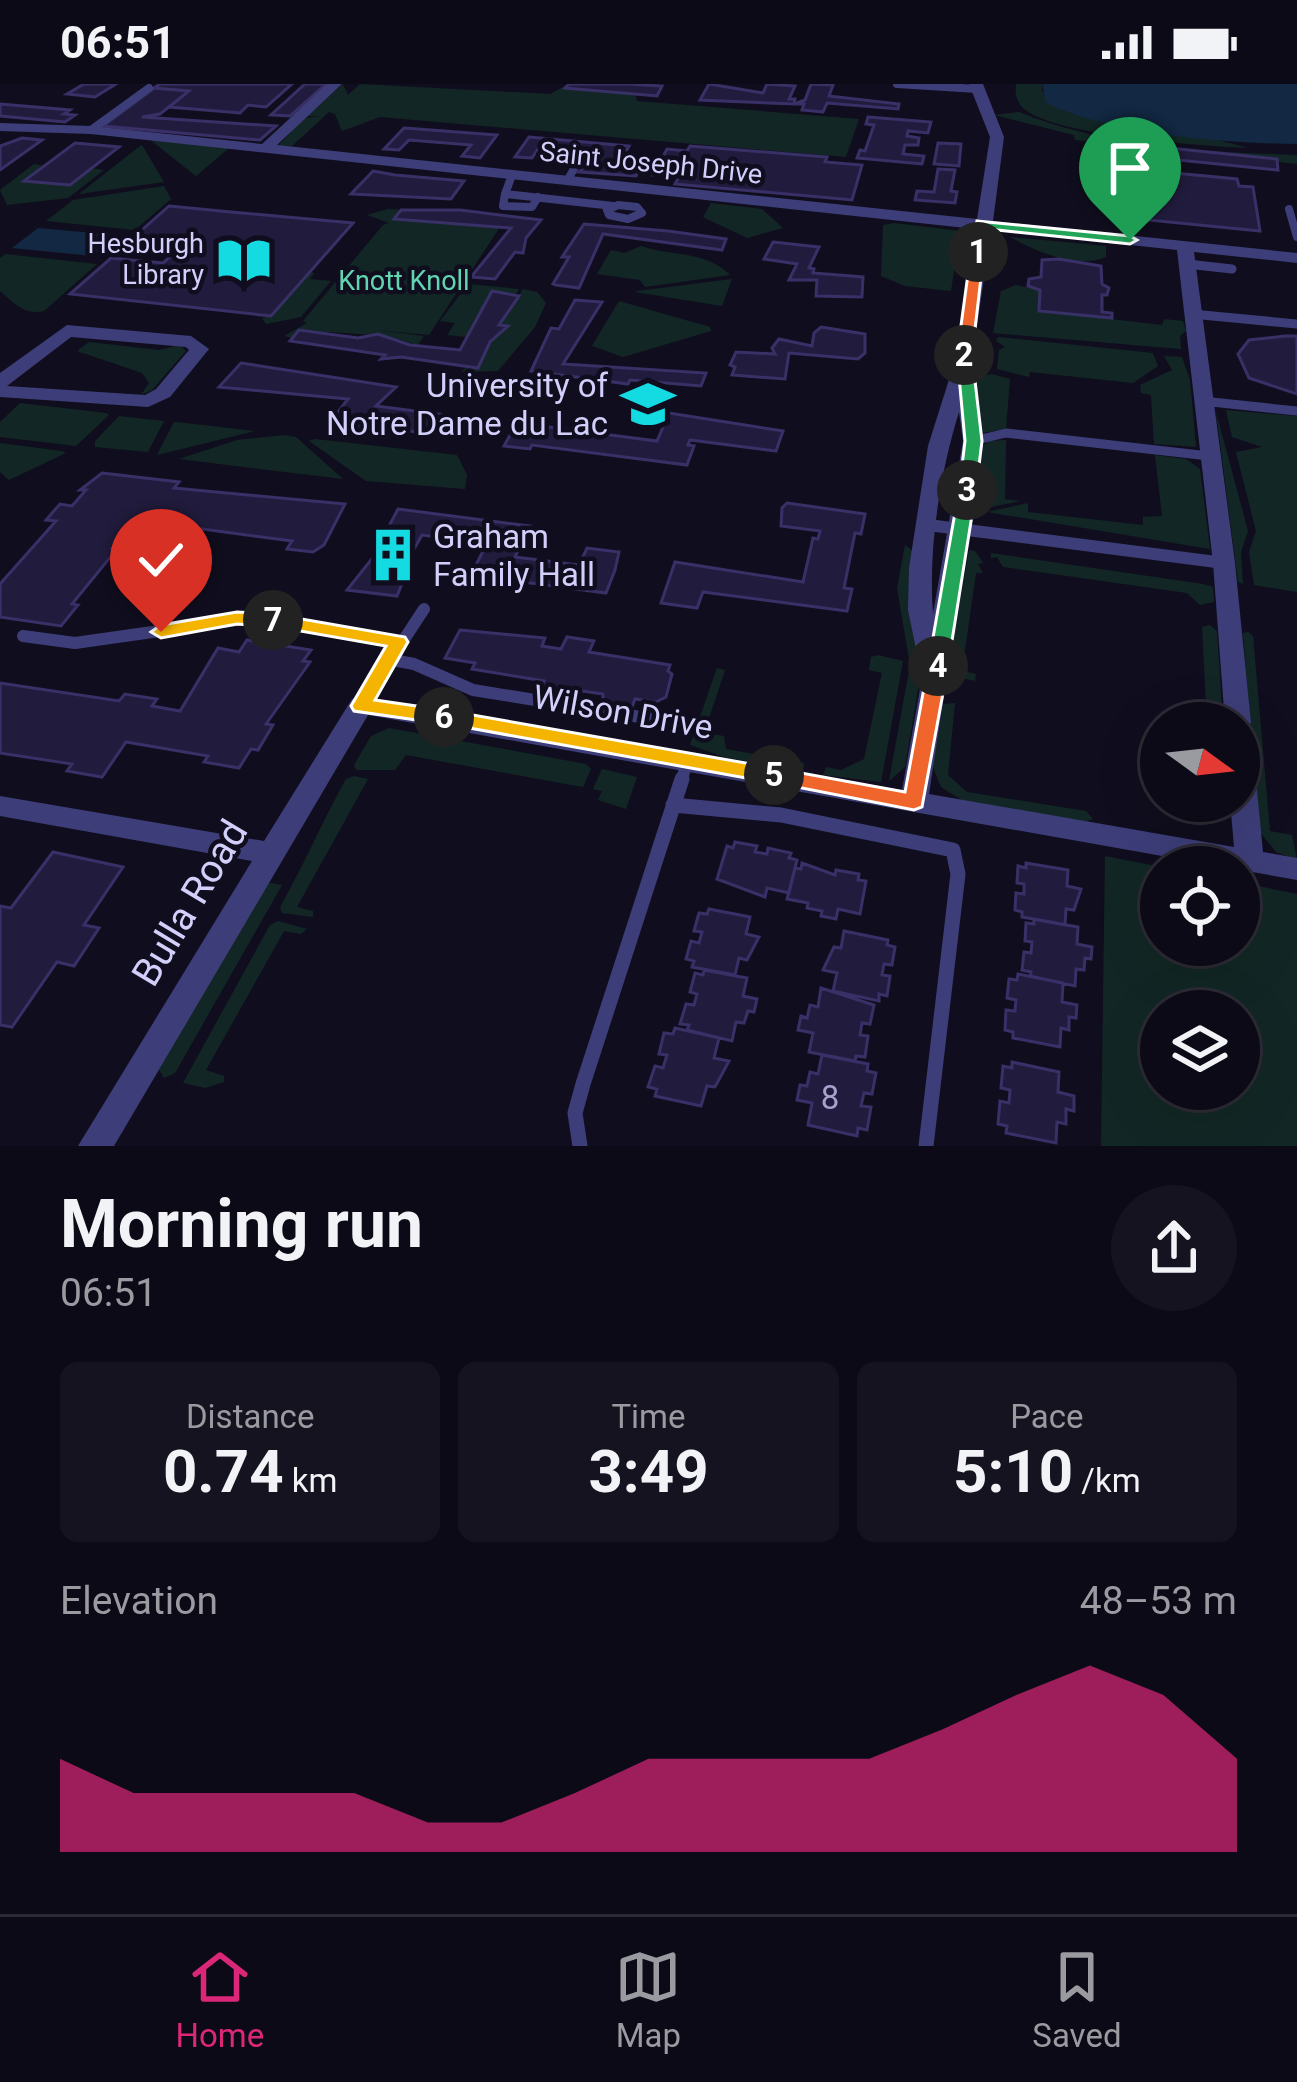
<!DOCTYPE html>
<html lang="en">
<head>
<meta charset="utf-8">
<style>
  body { margin:0; font-family:Roboto,sans-serif; background:#15131f; color:#f1f3f6; height:100vh; display:flex; flex-direction:column; font-size:45px; white-space:nowrap }
  * { box-sizing:border-box; margin:0 }
  p { font-size:39px; color:#9a9aa1 }
  .icon { flex:none; width:66px; height:66px; fill:none; stroke:currentColor; stroke-width:2; stroke-linecap:round; stroke-linejoin:round }
  .map { position:relative; height:1062px; overflow:hidden }
  .drawer { display:flex; flex-direction:column; background:#0c0a16; flex:1 }
  .drawer>* { flex:none }
  .needle { width:78px; rotate:105deg }
  .controls { position:absolute; left:1140px; top:618px; display:grid; gap:24px }
  .controls a { display:grid; place-items:center; width:120px; height:120px; border-radius:50%; background:#0c0a16; box-shadow:0 12px 48px #0002,0 0 0 3px #2c2b35; font-size:60px }
  .pin { position:absolute; display:grid; place-items:center; width:102px; height:102px; color:#fff; margin:-123px -51px; border-radius:50% 50% 50% 0; rotate:-45deg; box-shadow:0 0 12px #0007 }
  .pin .icon { rotate:45deg }
  .km { position:absolute; width:60px; height:60px; margin:-30px; border-radius:50%; background:#222; color:#fff; font-size:33px; line-height:60px; text-align:center }
  .round { display:grid; place-items:center; flex:none; width:126px; height:126px; border-radius:63px; background:#15131f }
  .summary { display:flex; align-items:center; justify-content:space-between; height:204px; padding:0 60px }
  h1 { font-size:66px; font-weight:700; line-height:90px }
  .figures { display:grid; grid-template-columns:repeat(3,1fr); gap:18px; height:204px; padding:12px 60px }
  .figures div { display:grid; align-content:center; border-radius:18px; background:#15131f; text-align:center }
  .figures b { font-size:60px; font-weight:700 }
  .figures small { font-size:33px; font-weight:400 }
  .figures p { font-size:33px }
  .chart { height:336px; padding:24px 60px }
  .chart p { display:flex; justify-content:space-between }
  .chart svg { width:100%; height:216px; margin-top:12px; fill:#db2777; opacity:.7 }
  .status { display:flex; justify-content:space-between; align-items:center; height:84px; padding:0 60px; background:#0c0a16; direction:ltr }
  .status svg { height:33px; fill:currentColor }
  .dock { display:flex; justify-content:space-around; align-items:center; height:168px; border-top:3px solid #2c2b35; background:#0c0a16; font-size:33px; color:#9a9aa1 }
  .dock a { display:grid; justify-items:center; gap:6px }
  .dock .on { color:#db2777 }
  .map>svg:first-child { display:block }
</style>
</head>
<body>
<div class="status"><b>06:51</b><svg viewBox="0 0 49 12"><path d="M0 12V9h3v3zM5 12V6h3v6zM10 12V3h3v9zM15 12V0h3v12zM26 1h20v11H26zM47 4h2v5h-2z"/></svg></div>
<div class="map">
<svg width="1297" height="1062" viewBox="0 0 1297 1062">
  <rect width="100%" height="100%" fill="#100e1e"/>
  <path fill="#122725" fill-rule="evenodd" d="M343,0l5,11 12,-11 190,10 19,-10 -2,4 67,4 3,9 222,18 -13,38 -466,-40 -38,14 -7,-17 -6,-2 -37,34h-14l26,-28 17,-2h-14z
    M1016,0h26v8l206,56c-45,-2 -191,-12 -224,-39 -8,-8 -9,-15 -8,-25z
    M1019,28c86,35 186,40 278,43v9l-222,-24 -1,-5 -80,-20z
    M149,55l80,9 -33,28z
    M142,61l22,37 -85,12 61,-48z
    M34,80l11,2 -19,15 44,4 21,-17 13,2 -36,28 -61,7 -7,-15z
    M164,102l7,13 -36,31 -89,-9 27,-21z
    M711,119l51,6 21,19 -36,10 -44,-21z
    M388,125l13,1 -6,9 105,8 -71,108 -53,-5 48,6 -7,10c-26,-14 -77,-12 -117,-16l-7,8 -9,-2 23,-13 -4,-2 80,-96 6,-2 -22,-8z
    M894,139l66,8 -9,60 -46,-5 -24,-10 2,-51z
    M1010,153l96,9v11c-29,13 -70,-6 -96,-20z
    M641,162c32,11 64,4 89,29l-85,12 -5,-7 -43,-6 14,-24 13,3z
    M5,170l92,10 -53,47c-19,5 -30,-8 -44,-20v-33z
    M310,188l4,1 -4,6 21,2 -30,36 -35,7 -4,-6 9,-2z
    M732,195l-10,27 -87,-14 2,-1z
    M468,200l51,5 -3,5 -24,-2 -26,45 -19,-2 8,-12 -15,-2z
    M1016,201l24,5v21l122,14 2,-6 19,2 3,10 -6,5 1,13 -188,-16 8,-42z
    M523,205l14,3 9,11 -11,24 -37,44 -37,1 5,-5 13,1 11,-26 17,-15 -8,-2z
    M619,217l91,26 1,4 -88,26 -31,-11z
    M998,253l155,16 5,13 -25,17 -103,-11 -1,5 -32,-8 2,-19 6,-3 -9,-6z
    M89,258l70,8 21,-5 6,6 -34,39 -11,5 8,-12 -7,-10 -65,-22z
    M1164,272l18,1 8,23 6,67 -42,-3 -3,-49 -10,-2 -1,-8 32,-15z
    M992,290l18,5 -4,50 -29,5 -5,-24 3,-32z
    M20,319l86,10 3,2 -33,31 -76,-9v-15z
    M1226,326l71,6v176l-43,-7 -5,-33 7,-21 -20,-79 26,-5 -30,-10z
    M1216,328l32,119 -7,21 2,32 -5,-2z
    M119,332l45,5 -16,31 -53,-5v-6z
    M174,338h2l79,9 -98,24z
    M285,351l11,2 47,42 -164,-20 58,-19z
    M315,355l142,16 10,20 -2,14 -99,-8 -57,-40z
    M1006,356l-1,59 15,2 -38,8 -8,-13 3,-46 12,-9z
    M0,359l62,8 4,2 -57,27 -9,-8z
    M1155,371l31,4 14,10 10,80 -223,-37 41,-9v9l115,13v-8l19,-1z
    M905,461l12,9 5,112 -17,101 -16,14 21,-116 -13,-77z
    M969,466l6,1 8,12 -5,1 5,9h-7l-14,98 14,3 -1,7 -13,-3 -13,-13z
    M991,469l212,31 10,3 1,15 -14,3 -13,-12 -184,-26 -6,-10 -6,1z
    M1210,541l7,6 6,92h-16l-5,-96z
    M1248,548l5,4 17,195 22,4 5,25 -21,-8 -17,-21 -16,-198z
    M878,571l25,6 -22,121 -58,-7 3,-8 15,3 23,-11 18,-86 -13,-3 2,-13z
    M717,584l8,2 -21,63 20,3 2,13 78,14 -1,9 -79,-15 -34,-12z
    M955,619l-7,72 19,17 119,19 7,8 -9,3 -122,-22 -21,-13 -8,-20 10,-63z
    M389,644l197,36 5,5 -8,18 -177,-32 -11,15h-39l-2,-5 17,-29z
    M602,685l35,8 -11,32 -28,-9 4,-9 -9,-2z
    M354,692l14,3 -71,128 16,4v6l-31,-4 -2,-6c24,-42 42,-85 66,-128z
    M1105,772l56,11v78h78v-63l58,12v252h-196zM1161,927h78v78h-78z
    M266,798l16,3 -107,188 -11,5 -5,-8z
    M278,837l29,8 -6,5 -17,-3 -78,139 18,6v6l-19,6 -22,-5 87,-158z"/>
  <path fill="#122843" d="M1042,0h255v60c-75,-1 -183,-9 -251,-41z
    M38,144l78,7 -23,21 -81,-8z"/>
  <path fill="#211c3d" stroke="#383067" stroke-width="3" d="M84,0h32l-21,13 -28,-3z
    M160,0h132l-26,23 -18,-2 -8,8 -71,-6 20,-16 -35,-3z
    M305,0h21l-36,32 -19,-1z
    M569,0h60l33,2 -5,10 -92,-8z
    M709,0l54,9 4,-9 28,2 -6,13h6l-1,5 -94,-4z
    M811,0l22,1 -4,11 70,8 -1,5 -71,-6 -4,9 -21,-2 2,-6h-10l11,-4z
    M154,4l35,3 -29,23 -18,3 134,9 -16,14 -157,-14z
    M0,20l70,6 -6,4 11,1 -10,7 -65,-6z
    M868,33l63,5 -3,11 -20,-2 -1,5 12,2 -1,7h-13l-2,9 21,2 -2,8 -65,-6 3,-8 5,1 9,-26 -8,-1z
    M404,44l14,1 79,6 -17,23 -18,-2 9,-11 -62,-5 -10,10 -15,-1z
    M529,53l100,9 -12,22 22,2 -3,6 -57,-4 17,-18 -58,-5 -6,9 -17,-1z
    M22,54l20,2 -42,30v-24z
    M75,59l44,4 -49,38 -46,-4z
    M938,59l23,1 -2,22 -25,-2z
    M1139,61l138,14 1,11 -140,-14z
    M690,62l137,11 -2,5 37,3 -10,35 -177,-16 4,-7 -26,-2 14,-26 20,2z
    M938,85l17,1 -4,21 6,1 -2,11 -40,-3 2,-9 17,1z
    M1132,85l105,10 2,7 14,1 7,44 -112,-11 -1,-29 -22,-1 -2,-14h9z
    M373,87l22,4 69,6 -13,18 -100,-5z
    M169,122l62,6 122,11 -82,93 -201,-22 41,-36 52,5 23,-21 -52,-5z
    M401,126h59l81,10 -15,18 -3,15 -8,-1 -20,27 -24,-2 40,-49 -117,-9z
    M584,140l84,7 58,8 -4,11 -119,-16 -24,54 -23,-3 -3,-1 16,-27h-7z
    M773,158l46,5 -10,21 5,1 -1,4 50,4 -1,20 -46,-1 1,-16h-28l8,-16 -33,-5z
    M1059,175l42,7 1,18 7,4 -2,7h-5v17l10,1v5l-73,-7 1,-21 -12,-4 1,-7 12,-2 1,-17z
    M492,207l27,5 -20,29 9,1 -18,16 -12,26 -77,-11 -20,2 4,-4 -95,-14 9,-11 59,8 20,-4 32,11 50,5z
    M575,216l27,2 -39,62 143,9 -5,13 -71,-6 -2,4 -97,-13 20,-43 8,1z
    M821,243l44,7v19l-7,6 -69,-6 -4,26 -53,-4 3,-8 -5,-2 6,-13 39,2 -3,-6 7,-9 33,7 2,-13z
    M1285,252h12v58l-48,-16 -11,-24 11,-14z
    M241,279l155,24 -20,19 77,10 -12,18 -112,-10 19,-25 -129,-12z
    M669,329l114,18 -7,20 -86,-11 -2,5 6,1 -7,19 -155,-20 -2,4 -26,-3 15,-27 24,3 -2,4 116,15z
    M102,389l77,9 -5,6 171,16 -21,41 -11,7 -26,-3 5,-8 -119,-16 5,-7 -30,-4 -36,34 5,1 -45,55 6,1 -17,21 -61,-9v-33l56,-63 -10,-1 14,-16 12,2 14,-16h-6z
    M787,419l78,11 -4,20 -6,-1 -11,55 8,1 -5,22 -144,-19 -6,16 -36,-5 14,-41 128,20 10,-44 5,1 2,-8 -39,-5 1,-18z
    M398,425l132,17 -15,31 64,8 8,-17 32,4 -4,18 -9,23 -135,-18 16,-32 -65,-8 -17,30 4,1 -12,30 -50,-6 24,-30z
    M460,546l85,8 -3,8 19,3 6,-12 27,4 -5,11 81,13 -2,6 4,3 -6,23 -10,5 -21,-3 -3,8 -29,-5v-8l-28,-4 -4,8 -33,-5 6,-12 -72,-12 3,-6 -30,-5z
    M247,556l64,10 -8,11 7,1 -44,62 7,1 -15,25 -7,-1 -12,19 -35,-6 4,-6 -82,-14 -24,35 -35,-6 5,-7 -72,-11v-70l119,18 6,-7 32,5 -5,7 28,5 38,-63 21,4z
    M735,758l22,4 -2,6 12,2 1,-6 23,5 -2,5 8,2 -8,33 -22,-5 -2,9 -48,-18 10,-33 6,2z
    M53,768l70,15 -39,58 15,3 -25,38 -17,-4 -45,65 -12,-2v-119l11,2z
    M802,779l33,12 1,-5 23,4 -1,6 8,1 -6,33 -22,-5 -2,10 -15,-3 1,-5 -15,-3 1,-5 -21,-4 8,-31 6,1z
    M1026,779l42,7 -1,16 14,3 -7,21 -8,-1 -1,16 -43,-8v-5l-7,-2 1,-17 8,1v-10l-7,-1 1,-17 8,2z
    M709,825l41,8 -4,17 13,3 -12,23 -8,-2 -4,17 -43,-8 2,-6 -8,-2 5,-18 8,2 3,-11 -8,-1 5,-18 8,1z
    M1034,835l44,8 -1,17 15,3 -1,12 -6,-1 -1,12 -8,-1 -1,17 -45,-10 1,-4 -9,-2 2,-18 7,1 1,-11 -7,-1 1,-18 8,1z
    M844,847l44,9 -1,5 8,2 -3,18 -8,-1 -2,11 8,1 -3,20 -8,-2v7l-46,-10 4,-18 -14,-3 11,-23 7,1z
    M704,886l43,8 -4,18 14,3 -3,13 -6,-1 -4,12 -8,-1 -4,19 -45,-11 2,-5 -9,-1 6,-20 8,1 3,-11 -7,-2 5,-19 8,2z
    M1018,890l45,9 -1,19 15,3 -1,13 -7,-1v13l-8,-2 -1,19 -47,-9v-6l-8,-2 1,-20 9,1 1,-11 -9,-2 2,-19 8,1z
    M821,904l53,17 -4,19 -8,-1 -2,12 8,1 -3,21 -9,-1 -1,5 -46,-9 4,-19 -15,-3 3,-14 6,2 3,-13 8,2z
    M675,944l44,10 -5,20 15,3 -14,26 -8,-1 -6,20 -46,-10 2,-7 -9,-2 7,-21 8,2 4,-13 -8,-1 5,-21 9,1z
    M822,971l46,9 -1,7 9,2 -4,21 -8,-1 -3,13 10,1 -4,23 -9,-2 -1,8 -49,-11 4,-22 -15,-3 3,-15 7,1 3,-14 8,2z
    M1012,978l47,10 -1,20 16,4v15l-8,-2v15l-9,-2 -1,21 -50,-10 1,-7 -9,-2 2,-23 9,2 1,-13 -9,-2 2,-22 9,2z"/>
  <g fill="none" stroke-linecap="round" stroke-linejoin="round">
    <path stroke="#3d3e79" stroke-width="8" d="M897,0l80,5
      M91,46l58,-42
      M543,73l36,3 -12,21
      M512,91l-7,19 108,12
      M505,110l-2,12 29,1 6,-10
      M618,121l19,2 5,6 -14,6 -19,-4 -2,-5z
      M1289,125l8,28
      M1187,180l12,1"/>
    <path stroke="#3d3e79" stroke-width="9" d="M1187,180l45,5
      M1192,230l105,10
      M1202,317l95,10
      M973,357l33,-8 203,23"/>
    <path stroke="#3d3e79" stroke-width="12" d="M928,441l296,38
      M23,552l52,7 176,-25 147,24
      M387,575l27,5 59,26 210,34
      M361,621l63,-96
      M681,698l7,-23"/>
    <path stroke="#3d3e79" stroke-width="15" d="M673,721l108,10 172,35 5,24 -32,272
      M580,1062l-5,-33 8,-29 99,-305"/>
    <path fill="#3d3e79" fill-rule="evenodd" d="M327,0h15l-65,61 700,74 13,-82 -21,-53h14l21,53 -11,84 304,32v10l-103,-11 41,311 16,160 -9,8 10,8 11,113 34,6v22l-929,-165 -254,431h-36l174,-285 -252,-45v-20l264,45 88,-142 9,-3 541,94 20,-112 -14,-68 1,-42 19,-122 25,-79 22,-138 -884,-95 -91,-3v-8l91,3 171,18zM991,146l186,20 36,313 12,160h14v78h-9l4,46 -305,-53 54,-353 -13,-67zM959,328l4,29 -30,173c-5,-65 7,-141 26,-202z
      M67,241l124,11 18,13 -39,48 -22,10 -148,-10v-24zM71,253l115,10 3,3 -33,39 -11,6 -138,-9z"/>
  </g>
  <path fill="#22a559" stroke="#fff" stroke-width="3" d="M977,137l153,15 7,4 -7,4 -143,-15 -3,23 -6,4 -7,-4z"/>
  <path fill="#f0652b" stroke="#fff" stroke-width="3" d="M978,164l6,4 -12,103 -8,5 -7,-5 14,-103z"/>
  <path fill="#22a559" stroke="#fff" stroke-width="3" d="M964,267l8,4 10,86 -6,49 -9,6 -8,-6 6,-49 -8,-86z"/>
  <path fill="#22a559" stroke="#fff" stroke-width="3" d="M967,401l9,5 -28,176 -10,7 -10,-7 31,-176z"/>
  <path fill="#f0652b" stroke="#fff" stroke-width="3" d="M938,575l10,7 -26,141 -8,3 -148,-29 -3,-6 11,-7 131,24 23,-126z"/>
  <path fill="#f5b400" stroke="#fff" stroke-width="3" d="M444,626l330,58 11,7 -11,8 -338,-61 -3,-5z"/>
  <path fill="#f5b400" stroke="#fff" stroke-width="3" d="M273,530l132,23 3,5 -33,58 69,10 10,7 -10,7 -90,-13 -3,-5 35,-60 -120,-21 -3,-5z"/>
  <path fill="#f5b400" stroke="#fff" stroke-width="3" d="M237,528l36,2 10,6 -10,7 -36,-3 -76,14 -10,-6 10,-7z"/>
  <defs>
    <symbol id="library-bare" viewBox="-9 -9 18 18"><path d="M-6-4Q-3-5.5-.7-3.5V5Q-3 3-6 4ZM6-4Q3-5.5 .7-3.5V5Q3 3 6 4Z" fill="#14dae2" stroke="#100e1e" stroke-width="2.5" paint-order="stroke"/></symbol>
    <symbol id="university-bare" viewBox="-9 -9 18 18"><path d="M0-5L7-2L0 1L-7-2ZM-4 1L0 2.5L4 1V4Q0 6-4 4Z" fill="#14dae2" stroke="#100e1e" stroke-width="2.5" paint-order="stroke"/></symbol>
    <symbol id="building-bare" viewBox="-9 -9 18 18"><path d="M-4-6H4V6H1V3H-1V6H-4ZM-2.5-4.3h1.7v1.8h-1.7ZM.8-4.3h1.7v1.8H.8ZM-2.5-1h1.7V.8h-1.7ZM.8-1h1.7V.8H.8Z" fill="#14dae2" stroke="#100e1e" stroke-width="2.5" paint-order="stroke"/></symbol>
  </defs>
  <g fill-rule="evenodd">
    <use href="#library-bare" x="206" y="138" width="76" height="76"/>
    <use href="#university-bare" x="610" y="282" width="76" height="76"/>
    <use href="#building-bare" x="355" y="433" width="76" height="76"/>
  </g>
  <g text-anchor="middle" dominant-baseline="central" stroke-width="9" stroke-linejoin="round" paint-order="stroke">
    <g font-size="27" fill="#d2cffb" stroke="#100e1e">
      <text transform="translate(651 79) rotate(6)">Saint Joseph Drive</text>
    </g>
    <g font-size="27" fill="#d2cffb" stroke="#100e1e" text-anchor="end">
      <text x="204" y="160">Hesburgh<tspan x="204" dy="31">Library</tspan></text>
    </g>
    <g font-size="27" fill="#62d4b1" stroke="#100e1e">
      <text x="404" y="197">Knott Knoll</text>
    </g>
    <g font-size="33" fill="#d2cffb" stroke="#100e1e" text-anchor="end">
      <text x="608" y="301">University of<tspan x="608" dy="38">Notre Dame du Lac</tspan></text>
      <text x="433" y="452" text-anchor="start">Graham<tspan x="433" dy="38">Family Hall</tspan></text>
    </g>
    <g font-size="33" fill="#d2cffb" stroke="#100e1e">
      <text transform="translate(623 628) rotate(10)">Wilson Drive</text>
    </g>
    <g font-size="33" fill="#a6a2cc">
      <text x="830" y="1013">8</text>
    </g>
    <g font-size="39" fill="#d2cffb" stroke="#100e1e">
      <text transform="translate(190 819) rotate(-59)">Bulla Road</text>
    </g>
  </g>
</svg>
<div class="controls">
<a><svg class="needle" viewBox="-14 -14 28 28"><path d="M0-13l5 13h-10z" fill="#e53935"/><path d="M0 13l5-13h-10z" fill="#9a9aa1"/></svg></a>
<a><svg class="icon" aria-label="locate" viewBox="0 0 24 24"><circle cx="12" cy="12" r="6"/><path d="M12 2v4M12 18v4M2 12h4M18 12h4"/></svg></a>
<a><svg class="icon" aria-label="layers" viewBox="0 0 24 24"><path d="M12 4l9 5-9 5-9-5zM3 14l9 5 9-5"/></svg></a>
</div>
<div class="pin" style="left:1130px;top:156px;background:#1e9e55"><svg class="icon" aria-label="arrive" viewBox="0 0 24 24"><path d="M6 21V4h12l-3 4 3 4H6"/></svg></div>
<div class="pin" style="left:161px;top:548px;background:#d93025"><svg class="icon" aria-label="check" viewBox="0 0 24 24"><path d="M5 12l5 5 9-10"/></svg></div>
<b class="km" style="left:978px;top:168px">1</b>
<b class="km" style="left:964px;top:271px">2</b>
<b class="km" style="left:967px;top:406px">3</b>
<b class="km" style="left:938px;top:582px">4</b>
<b class="km" style="left:774px;top:691px">5</b>
<b class="km" style="left:444px;top:633px">6</b>
<b class="km" style="left:273px;top:536px">7</b>
</div>
<section class="drawer">
<div class="summary"><div><h1>Morning run</h1><p>06:51</p></div><a class="round"><svg class="icon" aria-label="share" viewBox="0 0 24 24"><path d="M12 15V3M7 8l5-5 5 5M5 13v7h14v-7"/></svg></a></div>
<div class="figures">
<div><p>Distance</p><b>0.74<small> km</small></b></div>
<div><p>Time</p><b>3:49</b></div>
<div><p>Pace</p><b>5:10<small> /km</small></b></div>
</div>
<div class="chart"><p><span>Elevation</span>48–53 m</p>
<svg viewBox="0 0 160 44" preserveAspectRatio="none"><path d="M0 44V25L10 32L20 32L30 32L40 32L50 38L60 38L70 32L80 25L90 25L100 25L110 25L120 19L130 12L140 6L150 12L160 25V44z"/></svg>
</div>
</section>
<nav class="dock">
<a class="on"><svg class="icon" aria-label="home" viewBox="0 0 24 24"><path d="M3 11l9-7 9 7M6 9v11h12V9"/></svg>Home</a>
<a><svg class="icon" aria-label="map" viewBox="0 0 24 24"><path d="M3 6l6-2 6 2 6-2v14l-6 2-6-2-6 2zM9 4v14M15 6v14"/></svg>Map</a>
<a><svg class="icon" aria-label="saved" viewBox="0 0 24 24"><path d="M7 4h10v16l-5-4-5 4z"/></svg>Saved</a>
</nav>
</body>
</html>
